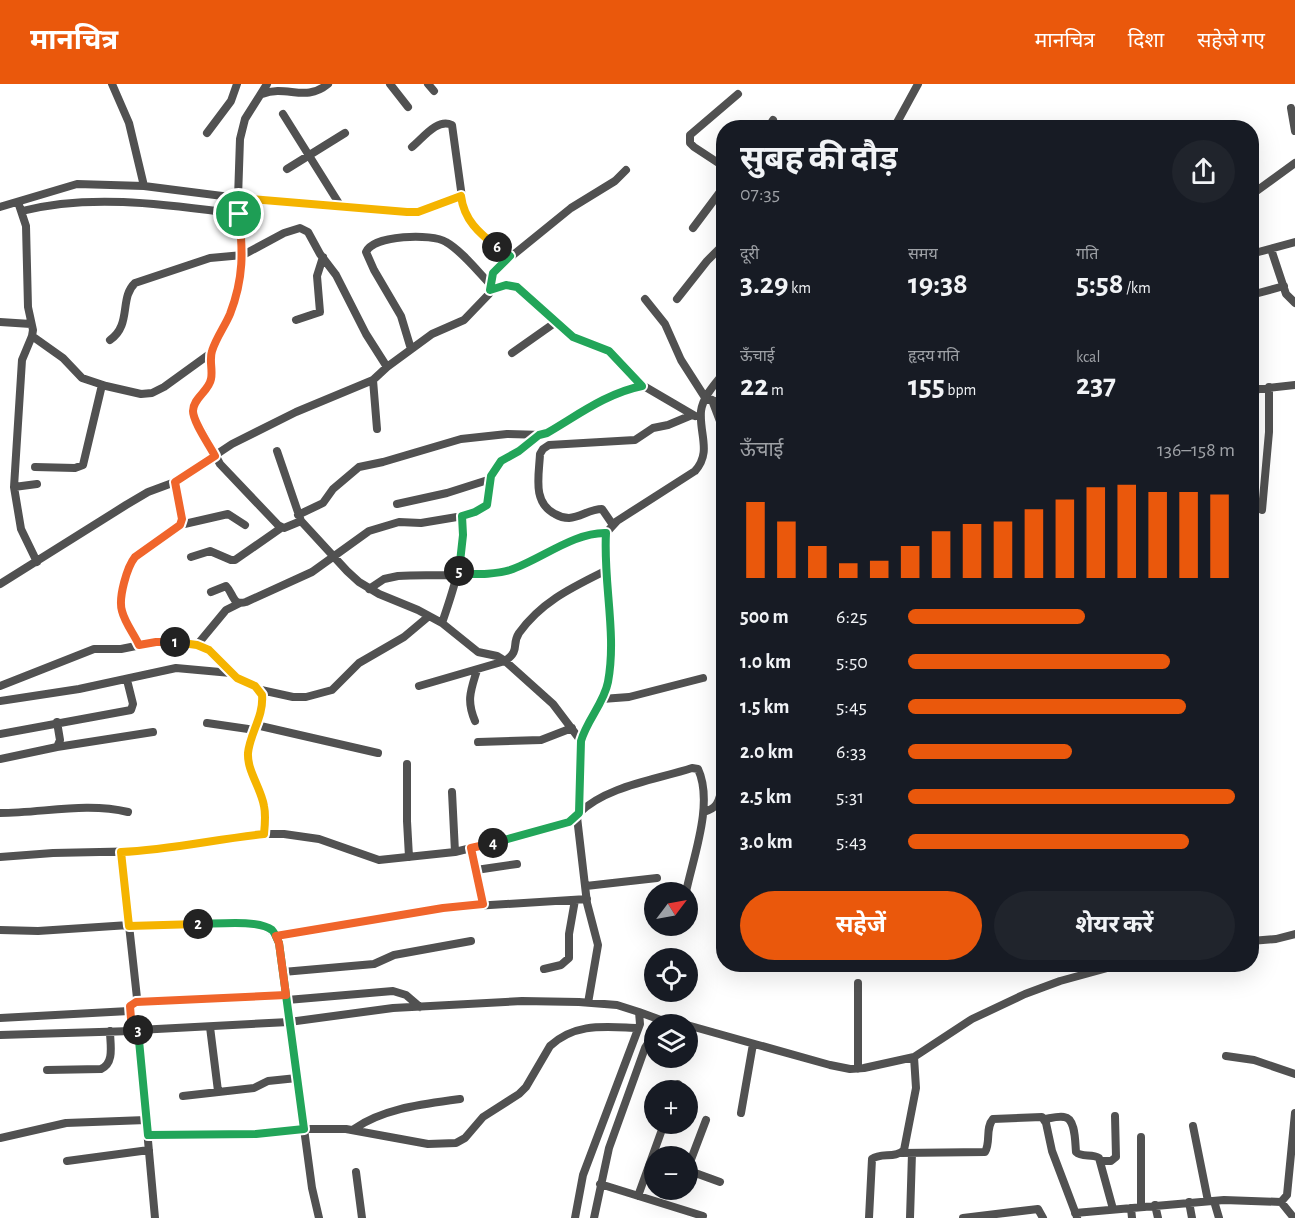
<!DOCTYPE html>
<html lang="hi">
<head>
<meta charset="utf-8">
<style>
  body { margin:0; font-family:"Alegreya Sans","Noto Sans Devanagari",sans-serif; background:#20242c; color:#f1f3f6; height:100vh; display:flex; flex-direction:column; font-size:22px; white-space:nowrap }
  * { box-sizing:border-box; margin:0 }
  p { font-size:20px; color:#9ea1a6 }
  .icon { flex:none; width:33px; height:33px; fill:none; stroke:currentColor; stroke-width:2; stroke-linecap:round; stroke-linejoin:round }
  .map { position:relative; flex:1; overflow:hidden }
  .sheet { position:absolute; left:716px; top:36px; width:543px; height:852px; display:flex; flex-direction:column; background:#171b24; border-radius:24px; box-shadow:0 6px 24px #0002 }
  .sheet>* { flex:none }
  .needle { width:39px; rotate:58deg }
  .buttons { position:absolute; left:644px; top:798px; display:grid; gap:12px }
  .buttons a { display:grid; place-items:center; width:54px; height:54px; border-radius:50%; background:#171b24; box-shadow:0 6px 24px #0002; font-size:30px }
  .pin { position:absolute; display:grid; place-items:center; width:51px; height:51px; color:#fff; margin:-26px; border:3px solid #fff; border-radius:50%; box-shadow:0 2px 6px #0007 }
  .km { position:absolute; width:30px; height:30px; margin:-15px; border-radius:50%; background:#222; color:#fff; font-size:16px; line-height:30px; text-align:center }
  .round { display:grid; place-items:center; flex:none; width:63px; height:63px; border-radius:32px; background:#20242c }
  .summary { display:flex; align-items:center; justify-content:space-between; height:102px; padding:0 24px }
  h1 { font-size:33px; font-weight:700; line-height:45px }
  .metrics { display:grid; grid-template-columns:repeat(3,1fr); gap:9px; height:102px; padding:6px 24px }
  .metrics div { display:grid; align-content:center }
  .metrics b { font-size:30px; font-weight:700 }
  .metrics small { font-size:16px; font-weight:400 }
  .metrics p { font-size:16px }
  .chart { height:168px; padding:12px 24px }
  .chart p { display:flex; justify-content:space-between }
  .chart svg { width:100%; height:108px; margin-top:6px; stroke:#ea580c; stroke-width:6 }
  .primary-button { display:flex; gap:12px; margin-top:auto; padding:12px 24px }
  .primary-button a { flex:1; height:69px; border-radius:36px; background:#ea580c; color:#fff; font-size:24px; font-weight:700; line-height:69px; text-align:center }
  .primary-button a+a { background:#20242c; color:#f1f3f6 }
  ul { padding:0 24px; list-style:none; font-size:20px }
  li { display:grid; grid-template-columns:96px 72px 1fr; align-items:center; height:45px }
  li i { height:15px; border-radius:8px; background:#ea580c }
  header { display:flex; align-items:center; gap:36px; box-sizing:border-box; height:84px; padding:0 30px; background:#ea580c; color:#fff }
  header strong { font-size:28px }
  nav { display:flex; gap:33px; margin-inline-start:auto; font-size:21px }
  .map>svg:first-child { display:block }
</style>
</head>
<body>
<header>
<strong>मानचित्र</strong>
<nav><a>मानचित्र</a><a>दिशा</a><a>सहेजे गए</a></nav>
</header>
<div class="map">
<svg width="1295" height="1134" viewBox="0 0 1295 1134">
  <rect width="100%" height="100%" fill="#fff"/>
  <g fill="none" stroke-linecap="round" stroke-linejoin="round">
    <path stroke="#515151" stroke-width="8" d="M112,0l17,39 15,63 118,15 78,4 67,7h11l43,-16
      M267,0l-22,35 -5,20 -2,59 5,57 -6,36 -12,35 -14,27 1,16 -3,16 -12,16 -4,10 4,10 23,43 58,61 6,3 17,-7
      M390,0l18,23
      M428,0l6,7
      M262,10c25,-10 43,9 66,-10
      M1291,24l4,23
      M283,30l57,91
      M768,44l5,-8
      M894,44l24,-44
      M207,49l24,-32 6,-17
      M412,63c11,-9 25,-29 40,-22l12,87 16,22 30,22
      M723,82l-29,-19 -4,-4v-8l48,-41
      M287,85l58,-36
      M1251,111l44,-32
      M18,118l8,24 2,81 5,23 -1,6 -10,24 -8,127 7,42 16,33
      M0,123l77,-23 67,2
      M22,127c70,-18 147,-6 217,3
      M693,144l30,-40
      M1271,165l15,45 9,9
      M1251,170l44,-12
      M490,206l16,-5 11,2 56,50 36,14 33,34 53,31
      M1251,211l33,-9
      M645,215l20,25 16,36 25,39 17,4
      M677,215l30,-38 16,-16
      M296,236l24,-8 -3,-36 6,-19
      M0,238l31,2
      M32,252l31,22 19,20 24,8 35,8 11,-1 12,-6 47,-34
      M110,256c22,-15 9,-42 25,-57l75,-25 33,-3 41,-22 16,-5 8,4 12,22 16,21 30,59 21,33
      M411,265l-10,-33 -27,-46 -8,-18c7,-17 66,-19 80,-10 16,9 32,30 45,43
      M512,269l44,-31
      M373,296l4,49
      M1251,306l44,-5
      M712,316l11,29
      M277,367l24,70 46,50 12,11 20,12 39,16 24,13 36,29 19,4 8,5 48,43 28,37
      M35,383l40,1 8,-3 19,-80
      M14,403l23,-3
      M397,420l50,-11 44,-14
      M1262,426l7,-78v-45
      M298,431l25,-12 10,-14 26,-22 24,-5 78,-23 46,-5 37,1 67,-40 15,-6 16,-4
      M180,441l48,-11 17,11
      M613,441l-11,-16c-12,0 -21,8 -33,9 -5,0 -9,-1 -14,-4 -23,-12 -16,-38 -15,-60l3,-5 6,-4 86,-5 18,-12 15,-3 24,-10
      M191,473l19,-6 21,9h4l46,-32
      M0,500l126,-79 22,-13 27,-10 57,-38 64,-32 77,-32 14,-13 45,-33 32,-14 25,-26 2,-15 6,-11 74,-60 44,-27 11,-11
      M369,505l15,-10 14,-3c35,-3 72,3 106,-5 33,-8 67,-39 102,-38
      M211,508l15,-6c8,8 6,20 20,16l66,-30 57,-41 30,-9 22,1 36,-6 18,-5 12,-7 4,-29 10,-15 18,-10 20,-16
      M442,539c12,-35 24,-69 20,-107
      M139,561c-5,-11 -14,-22 -17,-34 -4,-13 5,-44 13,-54l45,-32 2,-6 -7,-37
      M197,561l29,-35 14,-7
      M0,602l94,-37h27l35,-7h20l21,3 12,5 28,28 18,8 6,4 32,7h13l26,-7 27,-27 45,-26 25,-21
      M419,602l86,-25c16,-11 6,-16 14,-28 23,-32 54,-46 88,-63
      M261,606c8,21 -11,42 -13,63 -1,18 13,35 16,53 2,9 1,18 0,28
      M602,615l27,-2 74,-19
      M0,617l79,-12 97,-21 55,5
      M475,637c-9,-21 -4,-31 2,-51
      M207,639l48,7
      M256,641l122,28
      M0,650l131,-24 2,-6 -6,-24
      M478,658l63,-2 31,-12
      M57,663l96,-15
      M0,675l57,-12 3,-7 -3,-18
      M407,680v57l2,36
      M452,708l3,60
      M704,728c16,-5 14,-12 19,-26
      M0,729c43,0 86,-11 128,-1
      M579,729c28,-27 76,-33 113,-45l6,1c16,34 -5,89 -12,123
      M577,733l10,86 11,42 -10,58
      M471,764l13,56
      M121,768l16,146 -8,13 3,20 6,-1 17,188
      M0,773l53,-4 93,-2 79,-13 39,-4h20l35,5 60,21 76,-8 73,-18 41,-12 8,-5 3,-13 1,-63c6,-21 23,-38 27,-59 9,-48 -5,-100 -2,-149l11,-12 78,-50c17,-19 4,-37 6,-60 2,-14 13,-26 22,-37
      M476,786l41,-6
      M586,802l71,-8
      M0,846l38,1 91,-6 117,-2c16,3 26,4 33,20l33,245 7,30
      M276,852l167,-28 144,-9
      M1251,857l25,-2 19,-5
      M544,885l17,-4 8,-7v-24l6,-34
      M283,888l91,-8 20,-9 77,-14
      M287,916l106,-9 13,4 14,12
      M136,918l150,-7
      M639,928l30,11
      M0,934l129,-7
      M666,940l10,-2 9,2
      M687,941l143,40 20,4 14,-1 50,-11 58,-38 53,-25 35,-13 62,-17
      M210,943l8,64
      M138,946l151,-8 104,-14 129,-7 57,1 38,3 22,7 1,12 -57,151 -8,43
      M0,951l132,-4
      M1226,972l28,4 41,14
      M858,985v-86
      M47,986l54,-1c14,-6 9,-25 9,-38
      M676,1006l2,-6
      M183,1012l71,-8 14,-7 29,-3
      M741,1029l12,-69
      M1045,1035c6,-1 13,-3 19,-2 12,1 11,26 12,35 6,6 16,1 23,6l14,51
      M706,1036l-19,50 33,12
      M1193,1042l15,75
      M354,1045c30,-21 71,-25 106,-30
      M148,1051l108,-1 48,-5h42l82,15 28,-1 9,-5 18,-21 36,-23 7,-7 24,-41c26,-24 56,-19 88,-18
      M0,1054l66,-15 80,-3
      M901,1069l84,-1c6,-10 0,-24 8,-33l49,-2 4,6 6,28 25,66
      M67,1077l82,-11
      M1101,1077h10l5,-4 -1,-41
      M356,1088l6,46
      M600,1100l103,32
      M638,1112l26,-72
      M1214,1117l5,17
      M1189,1118l3,16
      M1281,1118l13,16
      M1155,1121l3,13
      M1141,1123v-70
      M1131,1124l1,10
      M1075,1129l149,-13 57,2 6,-7 8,-82
      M594,1134l15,-70 36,-100 9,-14
      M869,1134l3,-59c9,-7 23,0 32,-9l12,-62 -2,-31
      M910,1134l2,-65
      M963,1134l75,-9 5,9"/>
  </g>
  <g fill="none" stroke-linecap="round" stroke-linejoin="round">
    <defs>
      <path id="split-1" d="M175,558h-19l-17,3c-5,-11 -14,-22 -17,-34 -4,-13 5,-44 13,-54l45,-32 2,-6 -7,-37 40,-26c-5,-10 -22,-34 -22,-45 0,-13 16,-20 18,-32 2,-9 -2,-19 1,-28 4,-13 13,-25 18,-37 14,-36 13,-63 9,-100"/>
      <path id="split-2" d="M175,558l22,3 12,5 28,28 18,8 7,9c2,21 -12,38 -14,58 -1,18 13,35 16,53 2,9 1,18 0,28 -48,5 -95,16 -143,18l8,74 69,-2"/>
      <path id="split-3" d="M138,946l10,105 108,-1 48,-5 -25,-186c-2,-4 -4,-10 -7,-13 -14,-11 -56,-6 -74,-6"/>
      <path id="split-4" d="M138,946l-6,1 -2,-25 6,-4 150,-7 -7,-52 -3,-7 167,-28 40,-4 -12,-56 22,-5"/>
      <path id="split-5" d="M459,487l-1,3c17,0 35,1 52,-4 30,-10 64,-38 96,-37 -3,49 11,101 2,149 -4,21 -21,38 -27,59l-2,72 -10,9 -76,21"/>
      <path id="split-6" d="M459,487l4,-36 -1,-19 13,-4 12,-7 4,-29 10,-15 18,-10 20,-16 8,-2c31,-18 60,-40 95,-47l-33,-35 -36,-14 -56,-50 -11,-2 -16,5 3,-17 17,-17 -13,-9"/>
      <path id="split-7" d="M239,130l-1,-16 169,14h11l43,-16c3,24 18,37 36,51"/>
    </defs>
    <use href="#split-1" stroke="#fff" stroke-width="12"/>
    <use href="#split-2" stroke="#fff" stroke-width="12"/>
    <use href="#split-3" stroke="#fff" stroke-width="12"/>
    <use href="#split-4" stroke="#fff" stroke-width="12"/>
    <use href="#split-5" stroke="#fff" stroke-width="12"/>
    <use href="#split-6" stroke="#fff" stroke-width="12"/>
    <use href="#split-7" stroke="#fff" stroke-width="12"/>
    <use href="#split-1" stroke="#f0652b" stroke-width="8"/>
    <use href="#split-2" stroke="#f5b400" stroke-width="8"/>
    <use href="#split-3" stroke="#22a559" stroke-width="8"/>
    <use href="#split-4" stroke="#f0652b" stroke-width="8"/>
    <use href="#split-5" stroke="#22a559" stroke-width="8"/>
    <use href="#split-6" stroke="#22a559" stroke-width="8"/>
    <use href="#split-7" stroke="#f5b400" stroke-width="8"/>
  </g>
</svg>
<div class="buttons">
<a><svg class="needle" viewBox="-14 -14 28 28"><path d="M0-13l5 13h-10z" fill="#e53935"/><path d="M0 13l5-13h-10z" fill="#9ea1a6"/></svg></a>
<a><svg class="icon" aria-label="locate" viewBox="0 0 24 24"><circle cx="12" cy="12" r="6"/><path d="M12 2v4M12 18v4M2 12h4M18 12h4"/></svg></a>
<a><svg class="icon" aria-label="layers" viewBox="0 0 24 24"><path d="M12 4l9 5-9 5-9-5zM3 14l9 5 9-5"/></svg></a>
<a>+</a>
<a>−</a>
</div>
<div class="pin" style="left:239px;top:130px;background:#1e9e55"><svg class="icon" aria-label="arrive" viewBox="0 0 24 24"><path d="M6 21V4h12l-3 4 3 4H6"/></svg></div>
<b class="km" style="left:175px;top:558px">1</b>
<b class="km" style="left:198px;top:840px">2</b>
<b class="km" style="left:138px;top:946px">3</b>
<b class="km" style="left:493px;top:759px">4</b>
<b class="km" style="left:459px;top:487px">5</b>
<b class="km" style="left:497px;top:163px">6</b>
<section class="sheet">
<div class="summary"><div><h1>सुबह की दौड़</h1><p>07:35</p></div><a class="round"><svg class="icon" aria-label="share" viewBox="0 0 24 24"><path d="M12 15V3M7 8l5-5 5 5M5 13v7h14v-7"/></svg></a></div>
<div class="metrics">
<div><p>दूरी</p><b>3.29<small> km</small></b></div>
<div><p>समय</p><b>19:38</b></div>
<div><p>गति</p><b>5:58<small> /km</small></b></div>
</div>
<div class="metrics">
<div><p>ऊँचाई</p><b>22<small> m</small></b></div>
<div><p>हृदय गति</p><b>155<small> bpm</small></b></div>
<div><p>kcal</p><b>237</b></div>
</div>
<div class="chart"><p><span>ऊँचाई</span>136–158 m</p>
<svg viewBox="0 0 160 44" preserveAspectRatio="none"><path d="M5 44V13M15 44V21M25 44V31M35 44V38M45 44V37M55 44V31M65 44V25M75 44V22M85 44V21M95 44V16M105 44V12M115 44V7M125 44V6M135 44V9M145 44V9M155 44V10"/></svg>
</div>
<ul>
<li><b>500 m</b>6:25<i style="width:54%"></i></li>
<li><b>1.0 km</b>5:50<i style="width:80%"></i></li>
<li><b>1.5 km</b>5:45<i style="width:85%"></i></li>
<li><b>2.0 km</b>6:33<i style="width:50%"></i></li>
<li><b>2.5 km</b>5:31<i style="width:100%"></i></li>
<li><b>3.0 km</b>5:43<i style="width:86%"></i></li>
</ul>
<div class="primary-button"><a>सहेजें</a><a>शेयर करें</a></div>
</section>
</div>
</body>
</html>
